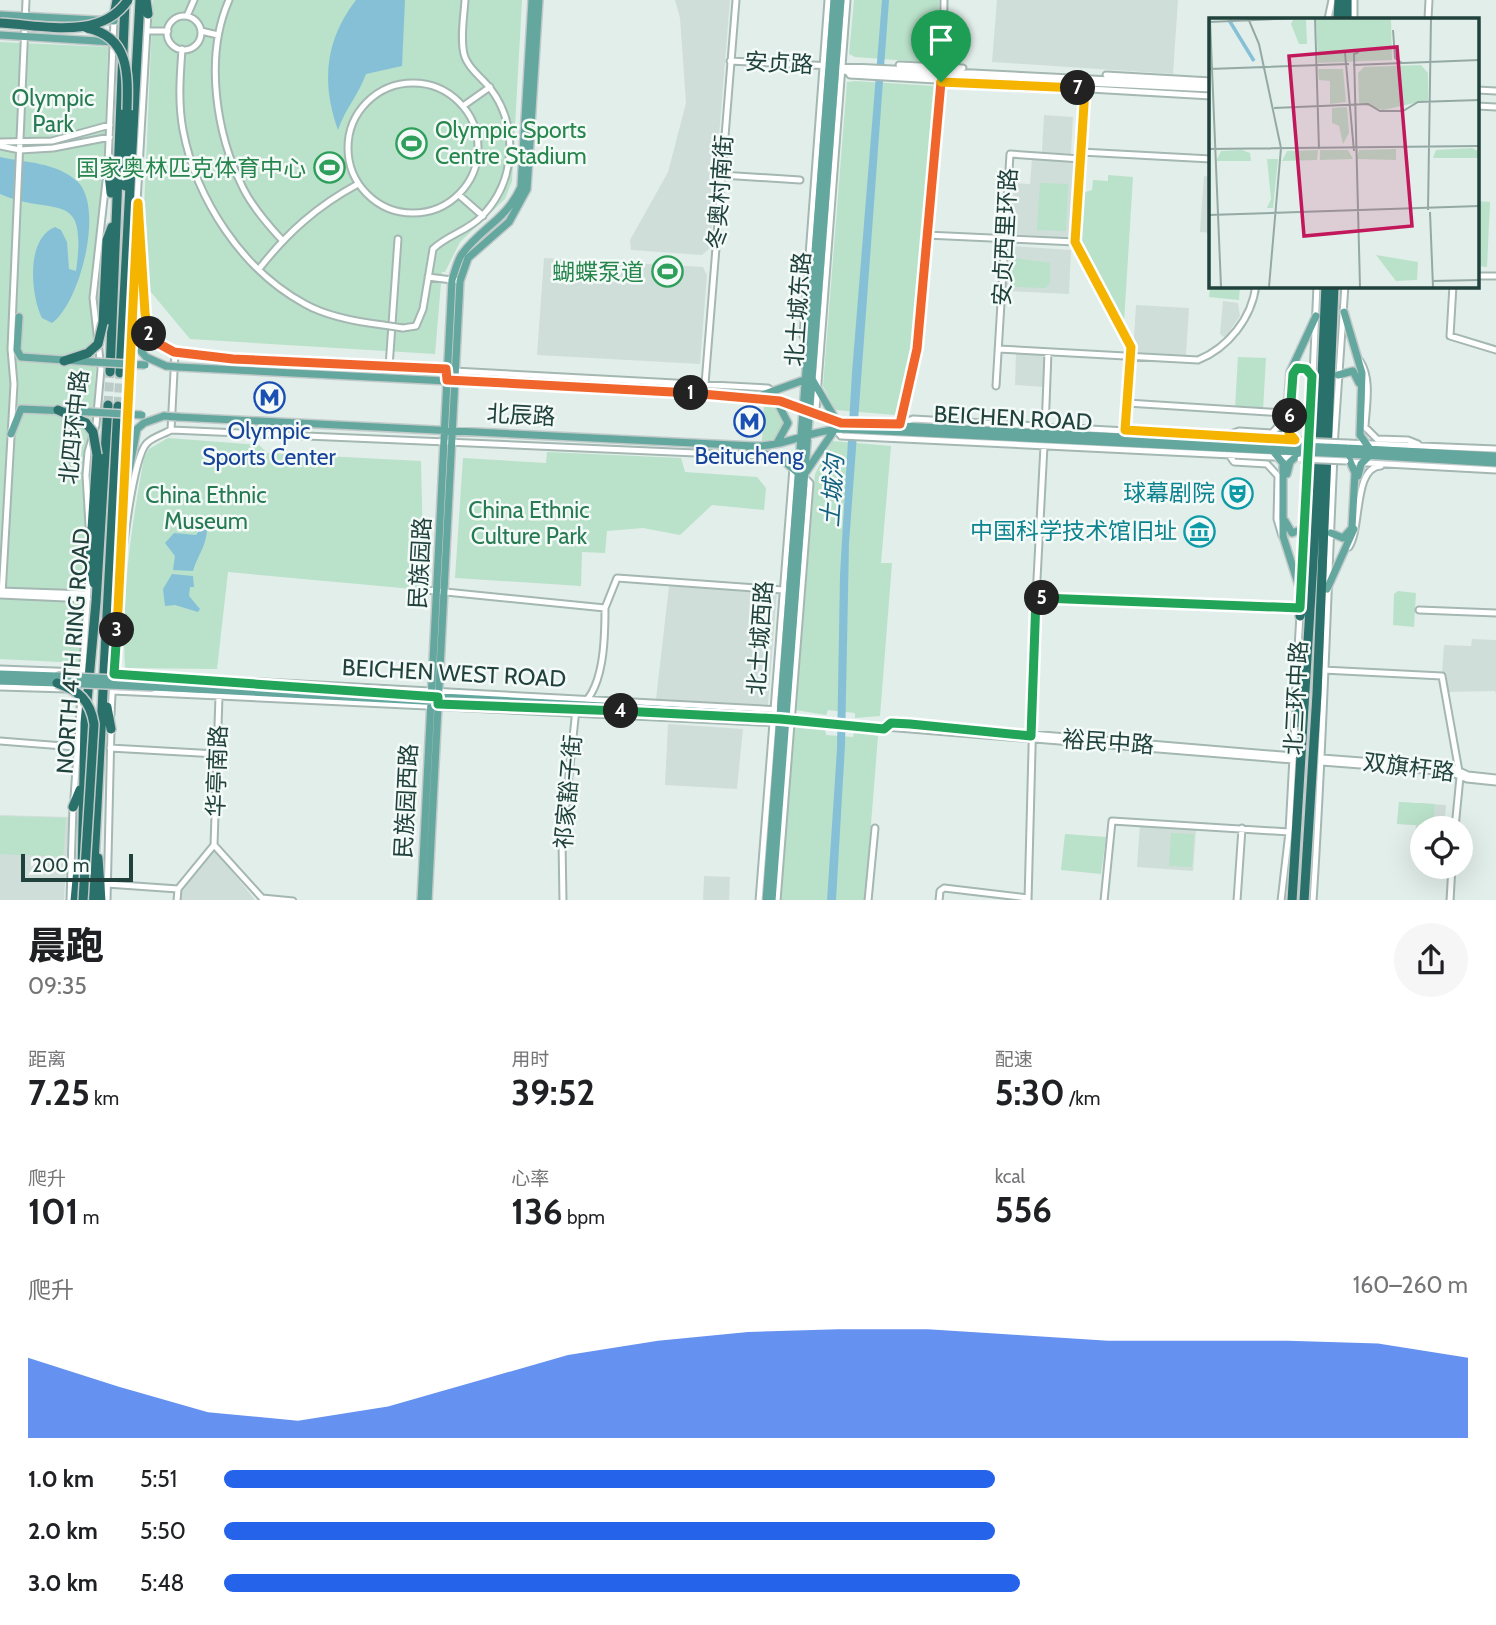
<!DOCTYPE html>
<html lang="zh">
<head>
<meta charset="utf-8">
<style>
  body { margin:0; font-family:Cabin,"Noto Sans SC",sans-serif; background:#f6f6f6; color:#202124; height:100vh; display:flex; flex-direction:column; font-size:26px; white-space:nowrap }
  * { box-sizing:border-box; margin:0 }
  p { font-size:23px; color:#757577 }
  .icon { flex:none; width:38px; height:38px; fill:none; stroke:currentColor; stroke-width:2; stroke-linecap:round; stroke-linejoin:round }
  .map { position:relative; height:900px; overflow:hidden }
  .side { display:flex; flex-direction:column; background:#fff; flex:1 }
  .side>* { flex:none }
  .tools { position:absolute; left:1410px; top:816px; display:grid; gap:14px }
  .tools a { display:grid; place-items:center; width:63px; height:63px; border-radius:50%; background:#fff; box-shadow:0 7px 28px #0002; font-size:35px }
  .scale { position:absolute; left:21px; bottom:18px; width:112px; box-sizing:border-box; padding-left:7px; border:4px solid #20413c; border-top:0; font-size:19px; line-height:24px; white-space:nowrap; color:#20413c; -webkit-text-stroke:5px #f3faf7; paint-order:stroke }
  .pin { position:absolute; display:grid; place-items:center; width:60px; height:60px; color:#fff; margin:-72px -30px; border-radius:50% 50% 50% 0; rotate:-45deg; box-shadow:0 0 7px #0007 }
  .pin .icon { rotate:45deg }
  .km { position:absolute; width:35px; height:35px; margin:-18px; border-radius:50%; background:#222; color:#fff; font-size:19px; line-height:35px; text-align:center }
  .round { display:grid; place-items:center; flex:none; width:74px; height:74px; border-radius:37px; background:#f6f6f6 }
  .headline { display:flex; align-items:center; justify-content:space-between; height:119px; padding:0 28px }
  h1 { font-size:38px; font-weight:800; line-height:52px }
  .metrics { display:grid; grid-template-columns:repeat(3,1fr); gap:10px; height:119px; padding:7px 28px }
  .metrics div { display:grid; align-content:center }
  .metrics b { font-size:35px; font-weight:800 }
  .metrics small { font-size:19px; font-weight:400 }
  .metrics p { font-size:19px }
  .chart { height:196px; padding:14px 28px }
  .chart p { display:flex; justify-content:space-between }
  .chart svg { width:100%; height:126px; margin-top:7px; fill:#2563eb; opacity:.7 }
  ul { padding:0 28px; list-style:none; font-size:23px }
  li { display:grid; grid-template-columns:112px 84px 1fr; align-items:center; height:52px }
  li i { height:18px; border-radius:9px; background:#2563eb }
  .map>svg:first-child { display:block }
</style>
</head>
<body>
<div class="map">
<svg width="1496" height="901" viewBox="0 0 1496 901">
  <rect width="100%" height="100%" fill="#e2eeea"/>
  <path fill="#d0ded9" d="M675,0h55l-20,248 -8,7 -71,-5 -1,-10 38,-68 18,-69 -6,-85z
    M997,0h181l-5,74 -181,-12z
    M1044,115l29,2 -2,37 -29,-2z
    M1032,158l45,3 -5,77 -62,-4 3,-51 17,1z
    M1204,176l7,1v56l-11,-1z
    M1012,246l59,4 -2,44 -64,-3 2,-39z
    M544,258l159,9 4,8 -7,89 -163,-9z
    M1223,301l15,2 2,13 -15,22 -5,-4z
    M1136,305l53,3 -3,47 -53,-3z
    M1016,352l30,2 -2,33 -29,-2z
    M669,586l108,6 -9,113 -112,-6z
    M1472,639l24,1v54l-1,-3 -49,1 -4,-18 2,-29 27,1z
    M668,724l75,5 -6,60 -72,-4z
    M1399,802l47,3 -2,23h-21v14l-9,-1 2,-16 -19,-1z
    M0,815l69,2 -5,83 -64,1z
    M1140,824l56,5 -3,42 -56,-4z
    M215,850l40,50 -76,1 1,-11z
    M704,876l26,1 -1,23h-26z"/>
  <path fill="#bae1c9" d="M153,0h369l-10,181 -7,18 -45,43 -15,30h-3l-7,82 -245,-15 -45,-54 -1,-76z
    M854,0h85l-2,63 -82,-6 -6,-3z
    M0,42l108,5 -10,286 -19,330 -79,-4z
    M855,81l80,5 -24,259 -15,70 -61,-5 -12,-24 24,-304z
    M1108,175l25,2 -9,145 -45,-81 3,-48 10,-3 1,-10 15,1z
    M1040,183l28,1 -2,47 -29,-1z
    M1477,201l13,1 -3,65 -10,-1z
    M1014,258l36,5v20l-4,5 -32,-1 -5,-4v-20z
    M657,263l22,2 -2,17 -21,-2z
    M1211,280v5h29l-1,15 -30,-3z
    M1238,357l28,1 -3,52 -28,-2z
    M764,402l13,2 9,14 -10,22 -14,1z
    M168,438l91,7 8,8 154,8 3,129 -196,-18 -11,97 -92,-1c-4,-71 6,-140 19,-210l5,-9z
    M832,441l59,5 -10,117h11l-12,153 -25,2v-5l-27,-3 -2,5 -30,-5 19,-236z
    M547,452l134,6 4,14 72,5 9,11 -2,22 -52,-5 -32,30 -37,-7 -36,3 -2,22 -23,-1 -1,34 -126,-8 8,-120 83,5z
    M1398,591l18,2 -2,34 -21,-2 1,-31z
    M795,725l30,4 1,6 27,2 1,-5 24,4 -13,164 -85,1z
    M1399,802l36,2 -2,22 -36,-2z
    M0,816l66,2 -3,39 -63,-3z
    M1171,833l23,1 -2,33 -23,-1z
    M1065,834l41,3 -5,37 -40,-4z"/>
  <path fill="#86c0d7" d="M356,0h49l-3,66 -36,8c-7,20 -21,35 -28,56 -17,-47 -13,-90 18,-130z
    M882,0h7l-40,543 -4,202 -9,155 -9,1 10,-152 3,-174 12,-202z
    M0,157c27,6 55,5 77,24 28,26 3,122 -25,142l-10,-5c-11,-22 -17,-79 13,-91l6,3 6,12 2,27 7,2c12,-85 -21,-53 -76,-77z
    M202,527h5c0,19 -9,27 -14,44l-20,-1 2,-14 -10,-13 9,-10 22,2z
    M172,574l21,2 1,11h-4l-1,9 11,13 -2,3 -23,-7 -10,1 -2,-17z"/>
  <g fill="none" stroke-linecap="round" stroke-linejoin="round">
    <path stroke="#bbcbc7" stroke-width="9" stroke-dasharray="9 4.5" stroke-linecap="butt" d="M108,405l2,-33
      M118,406l2,-33"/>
    <defs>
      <path id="minor" d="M229,0c-25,57 -13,134 14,188 10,20 24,36 39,52
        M1354,0v19
        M187,16l7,-16
        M167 33a17 17 0 1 1 34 0a17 17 0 1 1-34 0Z
        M1328,19l4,-19
        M1428,19l1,-19
        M147,31h21
        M201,31l17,4
        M182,49c-2,27 -4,54 1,81 13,69 59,140 122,174 23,13 53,18 78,21
        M730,61l481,24
        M899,65l64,3
        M841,71l370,18
        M847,71l3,4 361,21
        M1106,75l105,6
        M348 148a65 65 0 1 1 130 0a65 65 0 1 1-130 0Z
        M1085,89l-10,153 56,105 -7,83
        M1477,90l19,1
        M463,106l27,-19
        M1477,106l19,1
        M0,142l52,-1 58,-16
        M0,146l20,4 33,-2 57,-11
        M1081,152l130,7
        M108,164l6,-144
        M721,175l79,5
        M459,195l24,21
        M139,223l8,107c15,28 58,26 86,29l535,29 6,4
        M926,235l149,7
        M134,254l14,-242
        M259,269c28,-36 58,-63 99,-85
        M1477,276h19
        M428,277l32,4
        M1453,285l-3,51 46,14
        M403,328l13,-2 7,-17 10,-60c14,-14 35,-18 49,-33 34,-35 37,-90 8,-128 -8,-10 -23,-21 -26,-34 -4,-16 0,-38 1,-54
        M807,343l-4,-7 25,-336
        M998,349l200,11c30,-12 54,-42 58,-75
        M1360,361c12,18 6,45 5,66l12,12 31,1 10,4
        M389,367l9,-128
        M705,384l31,-384
        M996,386l14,-232 71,5
        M1127,403l158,10
        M809,413l7,-4 31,-409
        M900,424l17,-75 26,-282 1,-67
        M900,424l13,-5 388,22
        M835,429l6,7 453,22
        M171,430l594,26
        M171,430l4,-78
        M1045,430l3,-78
        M1231,434l8,-3 33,2 13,-14
        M1347,443l149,6
        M1310,444l7,-159
        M1334,447l11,-162
        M1229,455l5,7 33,2 11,12 -1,43 5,17
        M1350,462l146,8
        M122,492l11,-218
        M89,525l-3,-50 2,-23 8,-27 5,-56 -8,-71 13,-117
        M1349,547c13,-20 4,-80 32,-81
        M123,549c3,-21 11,-93 24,-106 6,-6 17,-9 24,-13
        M426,590l179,18 12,-30 166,12
        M0,591l88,3
        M0,595l88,4
        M2,595l12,-211 -3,-35 15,-349
        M1036,598l264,11
        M1300,604l9,-147
        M1419,610l77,3
        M0,669l81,3
        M1323,670l119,6 18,101 -5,51
        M114,674l667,36
        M0,687l67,2
        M113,691l668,32
        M1295,702l5,-88
        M111,715l10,-206
        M786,719l507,41
        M884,729l7,-6 19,1 384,32
        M0,741l76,6
        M110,748l107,6
        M1322,758l131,10 15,7 28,3
        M1322,762l128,10 17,7 29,3
        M74,798l15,-224
        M214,845l5,-149
        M214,845l48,53 31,3
        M107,884l71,5
        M178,889l36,-44
        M70,901l3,-94
        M107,901l4,-172
        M177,901l1,-12
        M563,901l-1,-59 14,-133c29,-15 29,-73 29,-101
        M759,901l34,-433
        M777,901l33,-418 -6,-6
        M868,901l7,-73
        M939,901l1,-10 4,-3 84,10
        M1028,901l8,-303 8,-152
        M1104,901l8,-80 177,11
        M1237,901l5,-73
        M1281,901l8,-69 6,-113
        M1313,901c10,-148 14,-297 21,-445
        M1450,901l2,-35"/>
      <path id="major" d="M0,15l114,6
        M0,35l113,7
        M134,253l6,97 6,7 20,9
        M1344,312l18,61 -2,62 10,14
        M19,317l-2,33 4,7 72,5
        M178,367l576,30 26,4 61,22 460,23
        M1338,375l15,-4 6,12
        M1293,377l4,-9h4l11,8
        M812,379l24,41
        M759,396l45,-16
        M776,400l12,23 -11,20
        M177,417l577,29c29,1 57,-16 87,-17l460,23
        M11,434l10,-25 69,3
        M1273,445l13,-17 4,-56 26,-56
        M749,448l35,13 14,12
        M1347,448l149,8
        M1272,450l11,13v73l18,57
        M806,472l29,-43
        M1287,474l3,-12 11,-10
        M1358,476l3,-12 8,-8
        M121,512l16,-83 7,-6 20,-7
        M1285,521l7,12 14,-5
        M1331,533l12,5 9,-10 3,-55 -8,-19 149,9
        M1327,589l27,-60
        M0,674l57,2
        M0,681l57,2
        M153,681l630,35
        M153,687l405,21
        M421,901l31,-621c3,-8 5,-19 10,-26 20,-27 44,-34 59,-67l11,-187
        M428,901l32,-620 8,-23 41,-36 18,-33 12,-189
        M766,901l68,-901
        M772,901l69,-901"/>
      <path id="highway" d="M146,0l2,14
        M115,11l2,-11
        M1338,19l1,-19
        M1347,19v-19
        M108,164l3,29
        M125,186l2,-76
        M103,323l4,-83 5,-13
        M64,361l24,-8
        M110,372l15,-370
        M120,373l20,-373
        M58,410l28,13
        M1306,528l9,-14
        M94,583l-4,-25 7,-103
        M110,598l10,-25
        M1300,616l5,-18
        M1295,701l4,22
        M107,707l4,22
        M73,807l7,-17
        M98,858l3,43
        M82,875l3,-152 11,-121 12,-197
        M75,901l3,-32
        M92,901l26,-495
        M1292,901l24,-389 10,-227
        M1304,901l13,-207 17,-409"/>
    </defs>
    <use href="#minor" stroke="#a4b7b2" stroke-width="9"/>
    <use href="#major" stroke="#c1cac8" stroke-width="10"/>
    <use href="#highway" stroke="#c1cac8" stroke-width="12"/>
    <use href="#minor" stroke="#fff" stroke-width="5"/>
    <use href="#major" stroke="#63a79f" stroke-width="7"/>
    <use href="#highway" stroke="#2a706b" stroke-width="9"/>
    <defs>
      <path id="minor-bridge" d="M383,325l20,3
        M1301,441l46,2
        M1300,459l46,2"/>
      <path id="major-bridge" d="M93,362l52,3
        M166,366l12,1
        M90,412l52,3
        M164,416l13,1
        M1301,446l46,2
        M1301,452l46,2
        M57,676l96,5
        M61,683l92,4"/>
      <path id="highway-bridge" d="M0,23c42,2 101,18 128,-23
        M87,28c43,9 41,47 40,82
        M88,353l10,-9 5,-21
        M86,423l7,9 4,23
        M57,683c22,8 33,17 37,41l-11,177"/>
    </defs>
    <use href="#minor-bridge" stroke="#a4b7b2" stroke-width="9" stroke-linecap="butt"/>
    <use href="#major-bridge" stroke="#c1cac8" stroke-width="10" stroke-linecap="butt"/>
    <use href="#highway-bridge" stroke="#c1cac8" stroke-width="12" stroke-linecap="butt"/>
    <use href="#minor-bridge" stroke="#fff" stroke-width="5"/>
    <use href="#major-bridge" stroke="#63a79f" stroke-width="7"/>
    <use href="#highway-bridge" stroke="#2a706b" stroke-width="9"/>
  </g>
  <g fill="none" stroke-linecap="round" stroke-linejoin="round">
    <defs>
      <path id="split-1" d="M691,393l89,8 61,22 59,1 17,-75 24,-267"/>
      <path id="split-2" d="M149,334l3,6 22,12 59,7 213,10 1,11 244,13"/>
      <path id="split-3" d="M117,630l21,-427 7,110 4,21"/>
      <path id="split-4" d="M117,630l-3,44 324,23v7l183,7"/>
      <path id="split-5" d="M621,711l159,8 104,10 7,-6 19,1 121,12 5,-138h6"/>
      <path id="split-6" d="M1042,598l258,10 12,-232 -6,-7 -9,-1 -4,6 -3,42"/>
      <path id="split-7" d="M1078,88l7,1 -10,153 56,105 -6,83 170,10 -6,-7 1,-17"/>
      <path id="split-8" d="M941,82l137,6"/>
    </defs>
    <use href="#split-1" stroke="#fff" stroke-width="14"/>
    <use href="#split-2" stroke="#fff" stroke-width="14"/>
    <use href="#split-3" stroke="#fff" stroke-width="14"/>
    <use href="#split-4" stroke="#fff" stroke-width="14"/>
    <use href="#split-5" stroke="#fff" stroke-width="14"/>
    <use href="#split-6" stroke="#fff" stroke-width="14"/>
    <use href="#split-7" stroke="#fff" stroke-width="14"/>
    <use href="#split-8" stroke="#fff" stroke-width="14"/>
    <use href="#split-1" stroke="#f0652b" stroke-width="9"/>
    <use href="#split-2" stroke="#f0652b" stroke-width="9"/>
    <use href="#split-3" stroke="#f5b400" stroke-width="9"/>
    <use href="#split-4" stroke="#22a559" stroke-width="9"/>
    <use href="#split-5" stroke="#22a559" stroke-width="9"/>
    <use href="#split-6" stroke="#22a559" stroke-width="9"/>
    <use href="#split-7" stroke="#f5b400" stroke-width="9"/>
    <use href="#split-8" stroke="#f5b400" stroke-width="9"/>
  </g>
  <defs>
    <symbol id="stadium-ring" viewBox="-11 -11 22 22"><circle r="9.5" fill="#f3faf7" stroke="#2e9e5b" stroke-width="1.5"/><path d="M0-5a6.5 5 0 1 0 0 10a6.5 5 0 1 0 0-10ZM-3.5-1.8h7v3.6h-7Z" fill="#2e9e5b"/></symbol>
    <symbol id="metro-ring" viewBox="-11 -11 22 22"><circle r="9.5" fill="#f3faf7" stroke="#1a4fb4" stroke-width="1.5"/><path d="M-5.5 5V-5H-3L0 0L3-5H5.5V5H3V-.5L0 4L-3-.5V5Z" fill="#1a4fb4"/></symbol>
    <symbol id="theatre-ring" viewBox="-11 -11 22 22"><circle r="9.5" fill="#f3faf7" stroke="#0f9aa8" stroke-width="1.5"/><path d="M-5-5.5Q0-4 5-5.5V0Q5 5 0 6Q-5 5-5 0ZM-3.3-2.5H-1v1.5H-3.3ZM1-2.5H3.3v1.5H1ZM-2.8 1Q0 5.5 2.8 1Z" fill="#0f9aa8"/></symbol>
    <symbol id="museum-ring" viewBox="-11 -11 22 22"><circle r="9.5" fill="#f3faf7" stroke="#0f9aa8" stroke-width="1.5"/><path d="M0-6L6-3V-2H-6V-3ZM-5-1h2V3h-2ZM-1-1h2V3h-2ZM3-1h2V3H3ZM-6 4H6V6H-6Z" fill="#0f9aa8"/></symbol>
  </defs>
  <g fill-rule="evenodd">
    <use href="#stadium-ring" x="394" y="126" width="35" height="35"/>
    <use href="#stadium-ring" x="312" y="150" width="35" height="35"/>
    <use href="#stadium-ring" x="650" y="254" width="35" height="35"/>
    <use href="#metro-ring" x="252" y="380" width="35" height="35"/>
    <use href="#metro-ring" x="732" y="404" width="35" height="35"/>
    <use href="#theatre-ring" x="1220" y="476" width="35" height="35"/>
    <use href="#museum-ring" x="1182" y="514" width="35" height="35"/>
  </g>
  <g text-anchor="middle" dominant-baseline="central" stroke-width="5" stroke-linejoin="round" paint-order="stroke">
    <g font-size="23" fill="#20413c" stroke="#f3faf7">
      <text transform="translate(779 63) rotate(3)">安贞路</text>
      <text transform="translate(720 192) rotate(-86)">冬奥村南街</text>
      <text transform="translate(1005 237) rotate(-87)">安贞西里环路</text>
      <text transform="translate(798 309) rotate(-86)">北土城东路</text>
      <text transform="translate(521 415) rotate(3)">北辰路</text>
      <text transform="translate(1013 418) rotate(3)">BEICHEN ROAD</text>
      <text transform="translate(74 427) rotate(-84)">北四环中路</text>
      <text transform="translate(420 563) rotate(-87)">民族园路</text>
      <text transform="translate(760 638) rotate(-86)">北土城西路</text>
      <text transform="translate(73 651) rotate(-86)">NORTH 4TH RING ROAD</text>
      <text transform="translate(454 673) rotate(3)">BEICHEN WEST ROAD</text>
      <text transform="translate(1296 698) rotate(-87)">北三环中路</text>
      <text transform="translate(1108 742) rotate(4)">裕民中路</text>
      <text transform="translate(1409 767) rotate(7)">双旗杆路</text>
      <text transform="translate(217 771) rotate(-88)">华亭南路</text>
      <text transform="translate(568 792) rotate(-85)">祁家豁子街</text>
      <text transform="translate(406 801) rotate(-87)">民族园西路</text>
    </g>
    <g font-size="23" fill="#277b53" stroke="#f3faf7">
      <text x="53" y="98">Olympic<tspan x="53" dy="26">Park</tspan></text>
      <text x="206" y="495">China Ethnic<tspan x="206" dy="26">Museum</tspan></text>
      <text x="529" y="510">China Ethnic<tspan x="529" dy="26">Culture Park</tspan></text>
    </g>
    <g font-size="23" fill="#27864d" stroke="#f3faf7" text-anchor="end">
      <text x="435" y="130" text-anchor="start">Olympic Sports<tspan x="435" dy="26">Centre Stadium</tspan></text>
      <text x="306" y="168">国家奥林匹克体育中心</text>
      <text x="644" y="272">蝴蝶泵道</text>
    </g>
    <g font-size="23" fill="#164399" stroke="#f3faf7">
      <text x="269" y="431">Olympic<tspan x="269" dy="26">Sports Center</tspan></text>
      <text x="749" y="456">Beitucheng</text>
    </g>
    <g font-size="23" fill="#0d838f" stroke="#f3faf7" text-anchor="end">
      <text x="1215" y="493">球幕剧院</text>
      <text x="1177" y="531">中国科学技术馆旧址</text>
    </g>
    <g font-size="24" font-style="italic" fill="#156182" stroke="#f3faf7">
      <text transform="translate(832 491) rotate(-86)">土城沟</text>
    </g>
  </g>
  <g transform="translate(1209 18)">
    <rect width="270" height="270" fill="#e2eeea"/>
    <path d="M107,0h75l1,42 -74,3zM97,1l1,25h-8l-8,-20 2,-4zM212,47l7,8v27l-45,10 -24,-7 -1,-30 6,-6zM109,51h25l3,33 -16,2v-23l-11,-1zM138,89l2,26 -6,11 -4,-18 -7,-3v-15zM263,130l6,3v7h-45l3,-8zM187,131v11l-40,-1 3,-9zM33,132l8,3 1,8h-35l5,-10zM109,132l-1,10 -35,1 5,-10zM111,132h28l5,9 -33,1zM58,141h11l-5,49h-6l4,-9zM167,237l42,7 -1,18 -21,1z" fill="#bae1c9"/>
    <path fill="none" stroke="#86c0d7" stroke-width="3.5" d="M20,2l25,41"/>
    <path fill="none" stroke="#94a9a4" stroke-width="2" d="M39,0l11,26 22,104 -12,139M106,0l4,131M1,2l11,267M0,4l89,-4M184,12l2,28 7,5M150,34l-5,2 6,233M136,35l9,98M144,47l126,-5M0,51l140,-5M65,90l94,-4 12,7h23l15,-9 61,-2M0,131l270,-3M219,192l3,-192M221,194l3,75M0,197l270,-9M223,263l47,-1"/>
    <path fill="#c2185b" fill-opacity="0.15" stroke="#c2185b" stroke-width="3.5" d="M188,29l15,179 -108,10 -15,-180z"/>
    <rect width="270" height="270" fill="none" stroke="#20413c" stroke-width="3.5"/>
  </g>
</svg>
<div class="tools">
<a><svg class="icon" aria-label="locate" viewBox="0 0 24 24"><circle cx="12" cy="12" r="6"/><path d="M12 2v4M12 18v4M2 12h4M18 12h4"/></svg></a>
</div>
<div class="scale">200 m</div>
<div class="pin" style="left:941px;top:82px;background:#1e9e55"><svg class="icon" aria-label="arrive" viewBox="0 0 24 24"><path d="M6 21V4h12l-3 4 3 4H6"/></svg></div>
<b class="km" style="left:691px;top:393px">1</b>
<b class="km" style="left:149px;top:334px">2</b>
<b class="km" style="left:117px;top:630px">3</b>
<b class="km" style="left:621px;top:711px">4</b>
<b class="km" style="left:1042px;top:598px">5</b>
<b class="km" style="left:1290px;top:416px">6</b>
<b class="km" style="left:1078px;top:88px">7</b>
</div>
<section class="side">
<div class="headline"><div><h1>晨跑</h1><p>09:35</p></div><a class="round"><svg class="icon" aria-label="share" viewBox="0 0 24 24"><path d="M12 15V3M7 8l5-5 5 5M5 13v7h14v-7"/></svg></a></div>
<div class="metrics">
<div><p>距离</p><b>7.25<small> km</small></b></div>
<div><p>用时</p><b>39:52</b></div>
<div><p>配速</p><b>5:30<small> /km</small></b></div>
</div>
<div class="metrics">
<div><p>爬升</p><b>101<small> m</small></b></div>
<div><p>心率</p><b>136<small> bpm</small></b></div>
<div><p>kcal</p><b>556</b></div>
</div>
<div class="chart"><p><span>爬升</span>160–260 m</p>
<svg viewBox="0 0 160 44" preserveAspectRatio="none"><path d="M0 44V16L10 26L20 35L30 38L40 33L50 24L60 15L70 10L80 7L90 6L100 6L110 8L120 10L130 10L140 10L150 11L160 16V44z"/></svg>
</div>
<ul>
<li><b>1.0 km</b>5:51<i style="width:62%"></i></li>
<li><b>2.0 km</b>5:50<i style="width:62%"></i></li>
<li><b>3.0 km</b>5:48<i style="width:64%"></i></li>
</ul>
</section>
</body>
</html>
